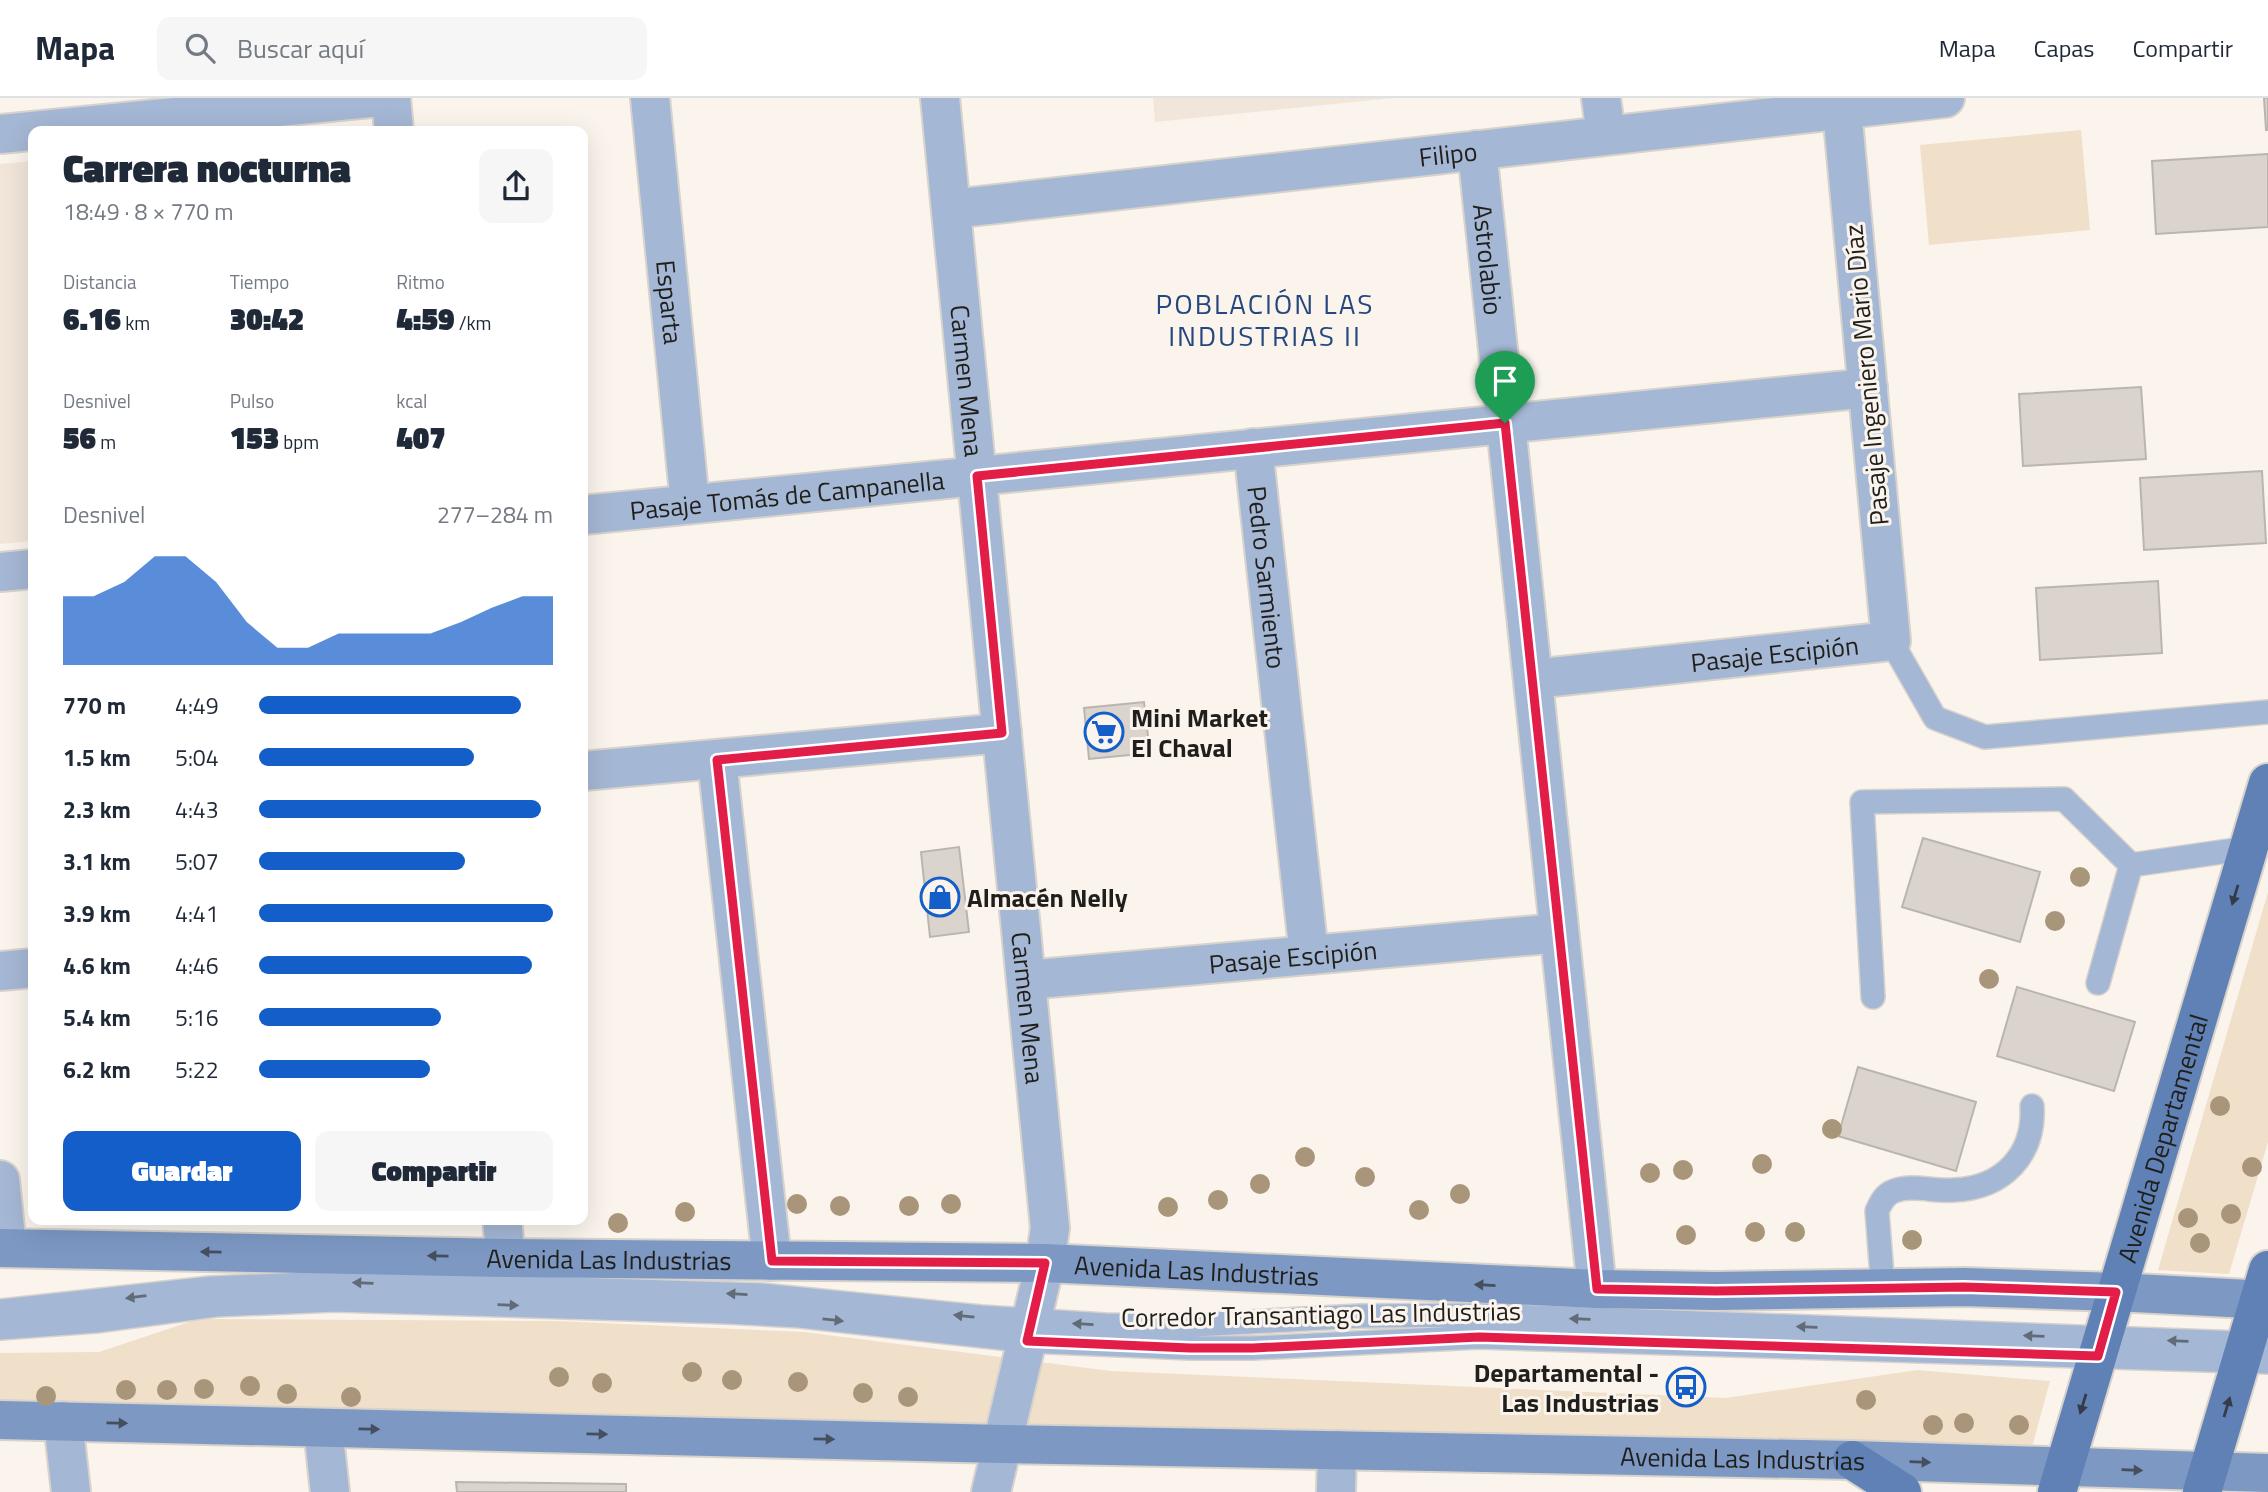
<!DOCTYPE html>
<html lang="es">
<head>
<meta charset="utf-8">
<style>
  body { margin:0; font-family:"Titillium Web",sans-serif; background:#f6f6f7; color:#1f2937; height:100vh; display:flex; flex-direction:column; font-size:26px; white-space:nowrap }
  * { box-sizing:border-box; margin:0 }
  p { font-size:23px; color:#747a83 }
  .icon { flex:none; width:38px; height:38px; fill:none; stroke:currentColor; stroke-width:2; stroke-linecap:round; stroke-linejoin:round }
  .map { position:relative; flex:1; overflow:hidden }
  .sheet { position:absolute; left:28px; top:28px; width:560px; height:1099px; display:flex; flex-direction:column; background:#fff; border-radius:14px; box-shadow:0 7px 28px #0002 }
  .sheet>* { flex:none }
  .pin { position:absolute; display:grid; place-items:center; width:60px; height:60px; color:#fff; margin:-72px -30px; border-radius:50% 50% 50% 0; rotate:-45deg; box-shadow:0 0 7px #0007 }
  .pin .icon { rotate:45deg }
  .round { display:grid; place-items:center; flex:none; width:74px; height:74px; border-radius:14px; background:#f6f6f7 }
  .summary { display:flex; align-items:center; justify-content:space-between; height:119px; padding:0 35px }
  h1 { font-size:38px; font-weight:800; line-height:52px }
  .metrics { display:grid; grid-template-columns:repeat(3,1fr); gap:10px; height:119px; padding:7px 35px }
  .metrics div { display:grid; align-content:center }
  .metrics b { font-size:30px; font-weight:800 }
  .metrics small { font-size:19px; font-weight:400 }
  .metrics p { font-size:19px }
  .chart { height:196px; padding:14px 35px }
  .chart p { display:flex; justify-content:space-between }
  .chart svg { width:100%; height:126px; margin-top:7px; fill:#145ec9; opacity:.7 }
  .cta { display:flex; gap:14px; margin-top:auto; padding:14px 35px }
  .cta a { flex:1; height:80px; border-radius:14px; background:#145ec9; color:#fff; font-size:28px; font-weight:800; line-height:80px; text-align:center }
  .cta a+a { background:#f6f6f7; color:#1f2937 }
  ul { padding:0 35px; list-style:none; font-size:23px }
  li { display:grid; grid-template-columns:112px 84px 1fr; align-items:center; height:52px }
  li i { height:18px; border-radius:9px; background:#145ec9 }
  header { display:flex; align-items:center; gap:42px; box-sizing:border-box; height:98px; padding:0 35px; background:#fff; border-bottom:2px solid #e0e1e3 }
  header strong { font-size:33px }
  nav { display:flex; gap:38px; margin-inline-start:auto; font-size:24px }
  .search { width:490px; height:63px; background:#f6f6f7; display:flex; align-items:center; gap:18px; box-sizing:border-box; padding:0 24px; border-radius:14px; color:#747a83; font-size:26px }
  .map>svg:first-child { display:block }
</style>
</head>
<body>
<header>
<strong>Mapa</strong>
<div class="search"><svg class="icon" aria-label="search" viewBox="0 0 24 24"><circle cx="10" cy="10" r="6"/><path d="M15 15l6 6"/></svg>Buscar aquí</div>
<nav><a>Mapa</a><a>Capas</a><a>Compartir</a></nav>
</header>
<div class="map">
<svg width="2268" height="1394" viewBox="0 0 2268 1394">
  <rect width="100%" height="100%" fill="#faf4ed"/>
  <path fill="#f1e6d9" d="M1153,0h240l-238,24z
    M33,63v380l-33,3v-380z"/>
  <path fill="#f0dfc9" d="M2081,32l9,100 -161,15 -9,-100z
    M2268,794v250l-39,132 -71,-4z
    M198,1221l358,2 248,11 307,39 615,27 191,-28 133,11 -19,70 -2031,-47v-51l99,-1z"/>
  <path fill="#dad4cd" stroke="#bab5ae" stroke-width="2" d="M2264,0h4v32h-2z
    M2268,56v73l-112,7 -4,-73z
    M2141,289l5,72 -123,7 -4,-72z
    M2262,373l4,72 -122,7 -4,-72z
    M2158,483l4,72 -122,7 -4,-72z
    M1144,604l6,51 -61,6 -5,-51z
    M1923,740l117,34 -20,70 -118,-35z
    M959,749l10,85 -39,5 -9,-85z
    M2017,889l118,35 -21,69 -117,-35z
    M1858,969l118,35 -20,69 -118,-35z
    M456,1384l170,2v8h-169z"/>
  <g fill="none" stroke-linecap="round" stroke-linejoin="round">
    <defs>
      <path id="lane" d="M1891,543l44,77 50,19 283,-25
        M2098,885l33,-118 118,-17
        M1873,899l-11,-195 202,-3 67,66
        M1883,1191l-6,-78c4,-9 8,-17 17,-20 19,-7 41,1 60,-1 49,-2 81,-35 78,-84
        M0,1213l211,-23 139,-6 411,13 220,22 124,8 71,1 184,-10 124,-1 784,29
        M0,1230l96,-7 120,-16 119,-5 392,12 73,4 227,25 163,7h63l226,-11 789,25"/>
      <g id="street">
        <path d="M391,0l3,33"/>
        <path id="s1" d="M650,0l40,406"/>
        <path id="s2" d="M940,0l110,1130 -5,35 -54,229"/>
        <path d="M1601,0l5,37"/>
        <path d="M0,36l370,-36"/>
        <path id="s3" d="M1477,52l120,1139"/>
        <path id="s4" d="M951,111l994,-111"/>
        <path id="s5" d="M1253,350l56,507"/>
        <path id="s6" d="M583,417l1285,-127"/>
        <path d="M0,474l33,-3"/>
        <path id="s7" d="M1533,581l358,-38 -49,-531"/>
        <path d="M717,662l55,501"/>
        <path d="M583,673l419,-38"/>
        <path d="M0,873l33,-3"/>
        <path id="s8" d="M1026,882l533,-47"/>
        <path d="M0,1082l7,68"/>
        <path d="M502,1122l4,38"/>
        <path d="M63,1323l8,71"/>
        <path d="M323,1330l7,64"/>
        <path d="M1336,1394l1,-42"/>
      </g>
      <g id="secondary">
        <path id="s9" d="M0,1150l506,10 539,5 552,26 118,2 249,-4 152,5 152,8"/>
        <path id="s10" d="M0,1322l1003,24 849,16 416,13"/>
      </g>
      <g id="primary">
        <path d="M1852,1362l50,32"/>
        <path id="s11" d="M2057,1394l211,-709"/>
        <path d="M2202,1394l66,-222"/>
      </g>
    </defs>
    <use href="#lane" stroke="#d7d2cc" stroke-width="26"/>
    <use href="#street" stroke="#d7d2cc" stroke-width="42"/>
    <use href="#secondary" stroke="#d7d2cc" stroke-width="42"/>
    <use href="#primary" stroke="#d7d2cc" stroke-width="42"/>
    <use href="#lane" stroke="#a4b7d4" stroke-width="23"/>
    <use href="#street" stroke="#a4b7d4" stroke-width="38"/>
    <use href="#secondary" stroke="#7c98c3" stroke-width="38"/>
    <use href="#primary" stroke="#5f81b5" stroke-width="38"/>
  </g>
  <g fill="#a99579">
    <circle cx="2080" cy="779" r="10"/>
    <circle cx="2055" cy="823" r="10"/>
    <circle cx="1989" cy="881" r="10"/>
    <circle cx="2220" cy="1008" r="10"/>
    <circle cx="1832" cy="1031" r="10"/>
    <circle cx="1305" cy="1059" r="10"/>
    <circle cx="1762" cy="1066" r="10"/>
    <circle cx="2252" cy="1069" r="10"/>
    <circle cx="1683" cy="1072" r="10"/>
    <circle cx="1650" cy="1075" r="10"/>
    <circle cx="1365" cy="1079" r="10"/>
    <circle cx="1260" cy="1086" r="10"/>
    <circle cx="1460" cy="1096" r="10"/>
    <circle cx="1218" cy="1102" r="10"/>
    <circle cx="797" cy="1106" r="10"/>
    <circle cx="951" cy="1106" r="10"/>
    <circle cx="840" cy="1108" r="10"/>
    <circle cx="909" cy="1108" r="10"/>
    <circle cx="1168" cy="1109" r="10"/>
    <circle cx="1419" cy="1112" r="10"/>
    <circle cx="685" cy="1114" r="10"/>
    <circle cx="2231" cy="1116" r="10"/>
    <circle cx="2188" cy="1120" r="10"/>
    <circle cx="618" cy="1125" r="10"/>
    <circle cx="1755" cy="1134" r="10"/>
    <circle cx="1795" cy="1134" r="10"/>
    <circle cx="1686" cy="1137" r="10"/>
    <circle cx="1912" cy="1142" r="10"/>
    <circle cx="2200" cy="1145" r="10"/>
    <circle cx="692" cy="1274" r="10"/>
    <circle cx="559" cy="1279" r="10"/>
    <circle cx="732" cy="1282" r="10"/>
    <circle cx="798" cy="1284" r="10"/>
    <circle cx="602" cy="1285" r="10"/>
    <circle cx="250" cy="1288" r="10"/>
    <circle cx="204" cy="1291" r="10"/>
    <circle cx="126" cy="1292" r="10"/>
    <circle cx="167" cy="1292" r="10"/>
    <circle cx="863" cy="1295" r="10"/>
    <circle cx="287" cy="1296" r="10"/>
    <circle cx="46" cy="1298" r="10"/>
    <circle cx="351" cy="1299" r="10"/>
    <circle cx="908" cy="1299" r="10"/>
    <circle cx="1866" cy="1302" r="10"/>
    <circle cx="1964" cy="1325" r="10"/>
    <circle cx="1933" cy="1327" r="10"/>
    <circle cx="2019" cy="1327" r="10"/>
  </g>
  <defs><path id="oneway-solid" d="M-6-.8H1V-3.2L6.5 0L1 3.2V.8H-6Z" transform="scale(1.75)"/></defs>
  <g fill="#343c4a">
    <use href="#oneway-solid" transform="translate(2235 797) rotate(107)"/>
    <use href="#oneway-solid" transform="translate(2083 1306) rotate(107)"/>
    <use href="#oneway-solid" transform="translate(2227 1309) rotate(-73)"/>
  </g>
  <g fill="#454f5f">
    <use href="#oneway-solid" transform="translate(211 1154) rotate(-179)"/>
    <use href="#oneway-solid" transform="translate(438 1158) rotate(-179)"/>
    <use href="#oneway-solid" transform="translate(1485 1187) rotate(-177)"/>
    <use href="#oneway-solid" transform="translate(117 1325) rotate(1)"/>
    <use href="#oneway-solid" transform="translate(369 1331) rotate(1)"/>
    <use href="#oneway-solid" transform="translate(597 1336) rotate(1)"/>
    <use href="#oneway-solid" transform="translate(824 1341) rotate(1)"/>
    <use href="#oneway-solid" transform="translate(1920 1364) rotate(2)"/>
    <use href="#oneway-solid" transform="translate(2132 1372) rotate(2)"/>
  </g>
  <g fill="#626b78">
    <use href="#oneway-solid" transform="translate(363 1185) rotate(-178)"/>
    <use href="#oneway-solid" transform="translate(737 1196) rotate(-177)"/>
    <use href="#oneway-solid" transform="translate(136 1199) rotate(173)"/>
    <use href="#oneway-solid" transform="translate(508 1207) rotate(2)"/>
    <use href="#oneway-solid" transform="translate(964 1218) rotate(-174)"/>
    <use href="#oneway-solid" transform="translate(1580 1221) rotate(-178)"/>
    <use href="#oneway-solid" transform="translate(833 1222) rotate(6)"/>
    <use href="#oneway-solid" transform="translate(1083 1226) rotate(-177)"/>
    <use href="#oneway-solid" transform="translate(1807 1229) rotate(-178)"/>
    <use href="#oneway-solid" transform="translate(2034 1238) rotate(-178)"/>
    <use href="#oneway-solid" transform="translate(2178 1243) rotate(-178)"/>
  </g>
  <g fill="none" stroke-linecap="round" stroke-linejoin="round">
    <defs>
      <path id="route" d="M1505,325l92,866 119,2 248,-4 152,5 -18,64 -619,-19 -226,11h-63l-163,-7 18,-78 -273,-2 -55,-501 285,-27 -25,-257z"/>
    </defs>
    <use href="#route" stroke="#fff" stroke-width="14"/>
    <use href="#route" stroke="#e11d48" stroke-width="9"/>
  </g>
  <defs>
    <symbol id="supermarket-ring" viewBox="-11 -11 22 22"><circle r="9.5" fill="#faf4ed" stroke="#145ec9" stroke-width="1.5"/><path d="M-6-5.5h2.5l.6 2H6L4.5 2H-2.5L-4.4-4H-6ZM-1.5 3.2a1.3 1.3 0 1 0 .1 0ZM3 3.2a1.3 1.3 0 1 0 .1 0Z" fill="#145ec9"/></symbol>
    <symbol id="shop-ring" viewBox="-11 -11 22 22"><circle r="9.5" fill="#faf4ed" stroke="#145ec9" stroke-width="1.5"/><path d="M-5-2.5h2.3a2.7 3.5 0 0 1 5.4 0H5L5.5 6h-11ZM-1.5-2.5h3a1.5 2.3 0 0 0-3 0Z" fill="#145ec9"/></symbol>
    <symbol id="bus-ring" viewBox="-11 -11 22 22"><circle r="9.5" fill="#faf4ed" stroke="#145ec9" stroke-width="1.5"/><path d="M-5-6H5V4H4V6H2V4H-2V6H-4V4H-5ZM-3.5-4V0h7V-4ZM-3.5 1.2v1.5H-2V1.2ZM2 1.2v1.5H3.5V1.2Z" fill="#145ec9"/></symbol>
  </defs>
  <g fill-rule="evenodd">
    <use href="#supermarket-ring" x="1082" y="612" width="44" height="44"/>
    <use href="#shop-ring" x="918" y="777" width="44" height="44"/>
    <use href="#bus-ring" x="1664" y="1267" width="44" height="44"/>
  </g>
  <g text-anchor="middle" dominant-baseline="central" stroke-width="6" stroke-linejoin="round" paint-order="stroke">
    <g font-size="26" fill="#211f1c" stroke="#faf4ed">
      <text stroke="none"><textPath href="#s4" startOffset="500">Filipo</textPath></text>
      <text stroke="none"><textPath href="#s3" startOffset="110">Astrolabio</textPath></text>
      <text stroke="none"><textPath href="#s1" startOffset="205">Esparta</textPath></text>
      <text transform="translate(1866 277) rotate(-95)">Pasaje Ingeniero Mario Díaz</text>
      <text stroke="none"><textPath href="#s2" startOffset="284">Carmen Mena</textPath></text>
      <text stroke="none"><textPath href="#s6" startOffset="205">Pasaje Tomás de Campanella</textPath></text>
      <text stroke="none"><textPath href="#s5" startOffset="130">Pedro Sarmiento</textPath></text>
      <text stroke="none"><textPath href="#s7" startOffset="243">Pasaje Escipión</textPath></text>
      <text stroke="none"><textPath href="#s8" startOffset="268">Pasaje Escipión</textPath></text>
      <text stroke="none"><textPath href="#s2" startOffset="914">Carmen Mena</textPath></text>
      <text stroke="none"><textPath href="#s11" startOffset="369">Avenida Departamental</textPath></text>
      <text stroke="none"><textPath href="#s9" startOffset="609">Avenida Las Industrias</textPath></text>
      <text stroke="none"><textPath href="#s9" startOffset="1197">Avenida Las Industrias</textPath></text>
      <text transform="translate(1321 1216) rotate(-1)">Corredor Transantiago Las Industrias</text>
      <text stroke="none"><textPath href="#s10" startOffset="1743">Avenida Las Industrias</textPath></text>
    </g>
    <g font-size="26" font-weight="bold" fill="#211f1c" stroke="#faf4ed" text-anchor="start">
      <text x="1131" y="619">Mini Market<tspan x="1131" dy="30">El Chaval</tspan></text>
      <text x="967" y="799">Almacén Nelly</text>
      <text x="1659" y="1274" text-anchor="end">Departamental -<tspan x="1659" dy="30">Las Industrias</tspan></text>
    </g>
    <g font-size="28" letter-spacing="2" fill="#25477e" stroke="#faf4ed">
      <text x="1265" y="205">POBLACIÓN LAS<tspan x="1265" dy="32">INDUSTRIAS II</tspan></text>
    </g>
  </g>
</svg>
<div class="pin" style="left:1505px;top:325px;background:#1e9e55"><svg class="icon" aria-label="arrive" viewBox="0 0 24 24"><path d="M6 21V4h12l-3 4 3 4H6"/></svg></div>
<section class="sheet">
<div class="summary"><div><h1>Carrera nocturna</h1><p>18:49 · 8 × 770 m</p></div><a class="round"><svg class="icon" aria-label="share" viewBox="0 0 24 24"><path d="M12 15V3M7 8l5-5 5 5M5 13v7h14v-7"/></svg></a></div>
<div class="metrics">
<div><p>Distancia</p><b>6.16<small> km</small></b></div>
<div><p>Tiempo</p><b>30:42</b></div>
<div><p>Ritmo</p><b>4:59<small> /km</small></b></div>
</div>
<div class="metrics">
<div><p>Desnivel</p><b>56<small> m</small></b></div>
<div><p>Pulso</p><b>153<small> bpm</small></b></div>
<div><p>kcal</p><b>407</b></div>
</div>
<div class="chart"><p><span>Desnivel</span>277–284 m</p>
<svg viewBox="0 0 160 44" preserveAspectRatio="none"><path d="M0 44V20L10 20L20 15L30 6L40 6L50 15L60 29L70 38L80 38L90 33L100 33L110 33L120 33L130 29L140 24L150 20L160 20V44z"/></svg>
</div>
<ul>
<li><b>770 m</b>4:49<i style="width:89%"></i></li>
<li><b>1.5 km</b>5:04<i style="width:73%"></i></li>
<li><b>2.3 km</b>4:43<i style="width:96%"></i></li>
<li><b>3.1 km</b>5:07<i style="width:70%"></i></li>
<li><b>3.9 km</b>4:41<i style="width:100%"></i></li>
<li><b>4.6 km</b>4:46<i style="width:93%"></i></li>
<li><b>5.4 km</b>5:16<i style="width:62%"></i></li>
<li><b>6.2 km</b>5:22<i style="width:58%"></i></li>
</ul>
<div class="cta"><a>Guardar</a><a>Compartir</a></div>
</section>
</div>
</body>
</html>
